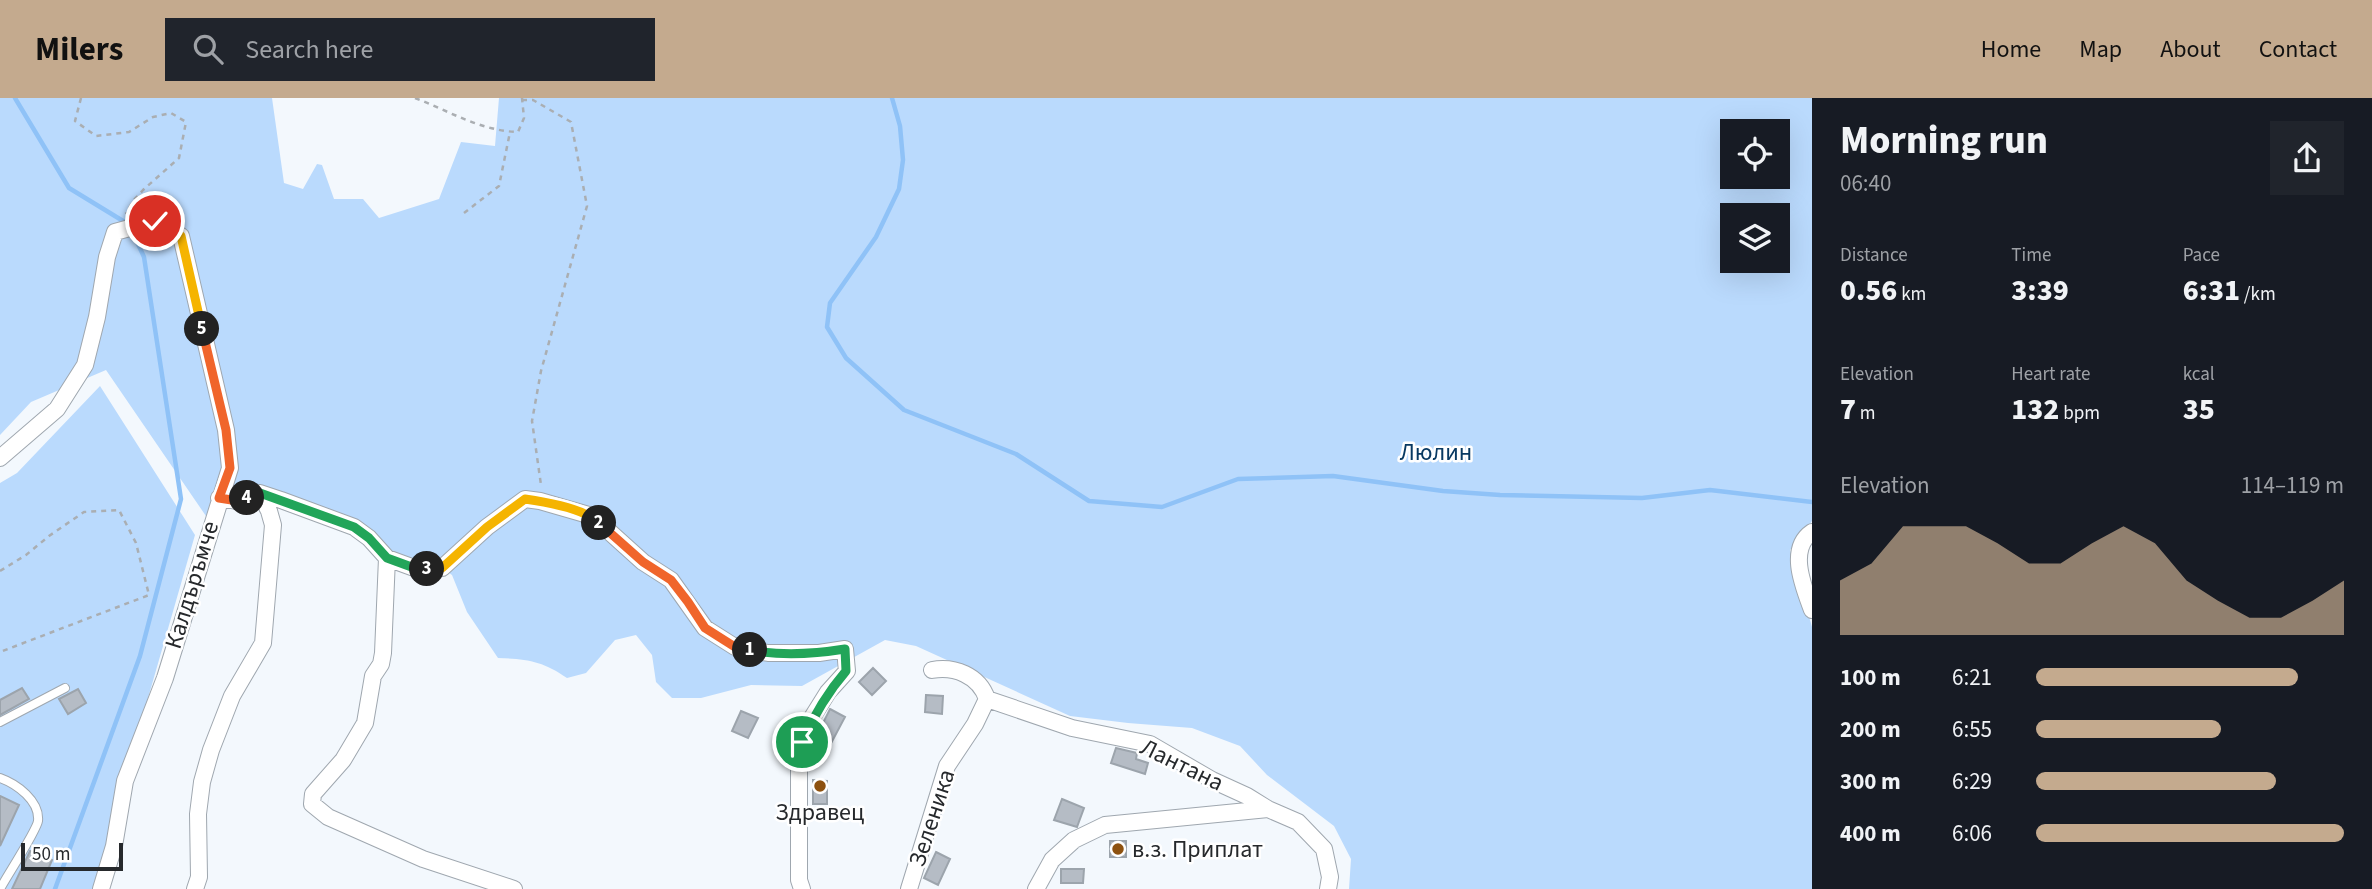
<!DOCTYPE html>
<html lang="en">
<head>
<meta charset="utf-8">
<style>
  body { margin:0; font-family:"Source Sans 3",sans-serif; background:#20242c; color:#f1f3f6; height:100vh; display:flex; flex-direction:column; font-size:26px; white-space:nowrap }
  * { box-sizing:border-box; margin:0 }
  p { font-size:23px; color:#9ea1a6 }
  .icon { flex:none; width:38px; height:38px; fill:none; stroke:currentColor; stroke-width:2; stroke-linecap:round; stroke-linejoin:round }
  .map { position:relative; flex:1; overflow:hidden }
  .drawer { display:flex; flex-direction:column; background:#171b24; width:560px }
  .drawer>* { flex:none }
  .fabs { position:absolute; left:1720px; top:21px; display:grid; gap:14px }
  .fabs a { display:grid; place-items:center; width:70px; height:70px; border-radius:0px; background:#171b24; box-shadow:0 7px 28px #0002; font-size:35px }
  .scale { position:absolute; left:21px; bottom:18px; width:102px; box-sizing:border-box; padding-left:7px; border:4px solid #26292c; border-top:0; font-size:19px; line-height:24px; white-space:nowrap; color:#26292c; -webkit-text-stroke:5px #fff; paint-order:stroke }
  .pin { position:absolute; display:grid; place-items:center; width:60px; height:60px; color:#fff; margin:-30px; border:4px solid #fff; border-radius:50%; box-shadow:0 2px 7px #0007 }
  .km { position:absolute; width:35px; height:35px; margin:-18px; border-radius:50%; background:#222; color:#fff; font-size:19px; line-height:35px; text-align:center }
  .round { display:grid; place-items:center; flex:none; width:74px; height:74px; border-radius:0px; background:#20242c }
  .head { display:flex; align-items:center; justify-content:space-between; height:119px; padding:0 28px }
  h1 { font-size:38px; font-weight:800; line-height:52px }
  .stats { display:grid; grid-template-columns:repeat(3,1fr); gap:10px; height:119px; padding:7px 28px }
  .stats div { display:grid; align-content:center }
  .stats b { font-size:30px; font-weight:800 }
  .stats small { font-size:19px; font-weight:400 }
  .stats p { font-size:19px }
  .chart { height:196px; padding:14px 28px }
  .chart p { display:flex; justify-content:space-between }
  .chart svg { width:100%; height:126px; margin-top:7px; fill:#c4aa8e; opacity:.7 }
  ul { padding:0 28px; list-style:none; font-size:23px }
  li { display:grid; grid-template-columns:112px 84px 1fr; align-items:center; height:52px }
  li i { height:18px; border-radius:9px; background:#c4aa8e }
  header { display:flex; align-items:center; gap:42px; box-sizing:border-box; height:98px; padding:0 35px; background:#c4aa8e; color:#111 }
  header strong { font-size:33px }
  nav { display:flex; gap:38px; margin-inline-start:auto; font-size:24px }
  .search { width:490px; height:63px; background:#20242c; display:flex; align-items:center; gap:18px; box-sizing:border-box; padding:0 24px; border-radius:0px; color:#9ea1a6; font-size:26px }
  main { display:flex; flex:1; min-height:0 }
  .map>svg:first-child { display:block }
</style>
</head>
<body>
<header>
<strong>Milers</strong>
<div class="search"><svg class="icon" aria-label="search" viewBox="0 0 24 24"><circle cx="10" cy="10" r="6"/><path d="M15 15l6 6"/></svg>Search here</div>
<nav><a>Home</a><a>Map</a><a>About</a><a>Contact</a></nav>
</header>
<main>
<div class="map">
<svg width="1812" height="791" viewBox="0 0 1812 791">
  <rect width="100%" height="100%" fill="#f3f8fd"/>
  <path fill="#badafd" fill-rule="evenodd" d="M0,0h272l12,85 19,6 14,-25 5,1 12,34h29l16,19 60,-19 22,-57 34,4 4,-48h1313v423l-22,29 22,77v262h-463l2,-30 -17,-33 -67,-51 -27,-29 -48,-18 -64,-5 -58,-7 -154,-70 -31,-6 -83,46 -51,-1 -50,13h-29l-16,-16 -4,-27 -16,-20 -21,5 -29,33 -19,5c-24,-17 -40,-19 -69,-20l-31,-46 -15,-37 -10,-7 -48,-8 -30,-31 -101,-37 -46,10 -9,17 -102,-149 -75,32 -31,33zM1732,33h46v46h-46zM1732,117h46v46h-46z
    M100,288l95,149 -102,354h-93v-406l17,-10z"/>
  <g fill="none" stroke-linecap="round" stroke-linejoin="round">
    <path stroke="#8fc2f7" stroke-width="4.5" d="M15,0l54,90 59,36
      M892,0l8,28 3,34 -4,29 -23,48 -46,66 -3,24 19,31 58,52 112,44 73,47 73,6 76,-28 95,-3 110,15 57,4 142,3 68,-8 102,12
      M55,791l85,-233 41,-157 -37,-242 -12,-26"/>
  </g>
  <path fill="#b5bcc5" stroke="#9ca4ac" stroke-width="2" d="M873,570l13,13 -14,14 -13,-13z
    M22,590l7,11 -29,16v-15z
    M78,591l8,14 -18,11 -9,-15z
    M926,597l17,1 -1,18 -17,-2z
    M830,611l15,8 -16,30 -14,-8z
    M741,613l17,7 -10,20 -16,-7z
    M1116,650l21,5 -1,6 12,4 -3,11 -34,-11z
    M813,682l14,1v23h-14z
    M0,698l19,9 -19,41z
    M1062,701l22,9 -7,19 -23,-7z
    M1110,743h16v16h-16z
    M30,753l22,9 -12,29h-28z
    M936,754l14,7 -12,26 -14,-7z
    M1061,771h23l-1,14h-22z"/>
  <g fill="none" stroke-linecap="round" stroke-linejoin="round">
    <defs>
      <path id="lane" d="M0,624l65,-34
        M0,680c17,6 40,23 38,43 -1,9 -31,55 -38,68"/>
      <path id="street" d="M0,360l57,-49 28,-44 12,-48 10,-60 8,-25 40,-11 26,15 45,194 4,38 -65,210 -40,103 -11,65 -13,43
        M219,400l19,3 22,-8 21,7 73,27 15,11 18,20 30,11 25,-1 45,-41 38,-28 15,2 52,15 51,46 28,18 34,48 30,19 33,6h51l26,-4 2,22 -19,21 -15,24 -11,26 -3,21v117l3,9
        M1812,434c-25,17 -8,56 0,78
        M387,460l-4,95 -2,11 -8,12 -8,47 -22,37 -30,34 -1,10 16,13 95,42 91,30
        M987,601l85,29 78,16 62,36 35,16 21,13 30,13 26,27 6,28 -2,12
        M195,791l4,-12 -1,-63 4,-32 9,-32 21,-54 31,-53 10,-118 -4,-14 -9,-18
        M909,791l38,-123 28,-42 12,-25c-8,-24 -33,-33 -55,-29
        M1036,791l16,-29 22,-20 31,-15 163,-16"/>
    </defs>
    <use href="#lane" stroke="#9fa7af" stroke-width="10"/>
    <use href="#street" stroke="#9fa7af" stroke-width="18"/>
    <path stroke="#aaaeb2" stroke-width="2.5" stroke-dasharray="5 5" stroke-linecap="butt" d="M81,0l-6,23 21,15 33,-4 24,-15 18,-4 15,9 -7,36 -36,32 -10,11 -7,13
      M415,0c34,13 66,33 103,34l6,-14 -2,-20
      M522,2h11l38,22 16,84 -46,165 -9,50 9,64
      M464,115l35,-27 11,-54
      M0,473l26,-16 23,-19 35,-24 35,-2 17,33 13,52 -149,57"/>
    <use href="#lane" stroke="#fff" stroke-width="8"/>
    <use href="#street" stroke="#fff" stroke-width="16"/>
  </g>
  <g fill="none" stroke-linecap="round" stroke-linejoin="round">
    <defs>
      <path id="split-1" d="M750,552c31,6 64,4 95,-1l1,22c-19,22 -32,44 -44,71"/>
      <path id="split-2" d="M599,425l44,39 28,18 17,22 17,26 30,19 15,3"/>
      <path id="split-3" d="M427,471l15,-1 45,-41 38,-28c21,3 60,10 74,24"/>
      <path id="split-4" d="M247,400l13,-5 94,34 15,11 18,20 30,11h10"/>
      <path id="split-5" d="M202,231l24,101 4,38 -11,30 19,3 9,-3"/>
      <path id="split-6" d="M155,123l26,15 21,93"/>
    </defs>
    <use href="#split-1" stroke="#fff" stroke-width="14"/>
    <use href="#split-2" stroke="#fff" stroke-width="14"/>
    <use href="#split-3" stroke="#fff" stroke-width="14"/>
    <use href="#split-4" stroke="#fff" stroke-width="14"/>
    <use href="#split-5" stroke="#fff" stroke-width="14"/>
    <use href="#split-6" stroke="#fff" stroke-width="14"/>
    <use href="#split-1" stroke="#22a559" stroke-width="9"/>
    <use href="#split-2" stroke="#f0652b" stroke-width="9"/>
    <use href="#split-3" stroke="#f5b400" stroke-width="9"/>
    <use href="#split-4" stroke="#22a559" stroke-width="9"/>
    <use href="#split-5" stroke="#f0652b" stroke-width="9"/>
    <use href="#split-6" stroke="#f5b400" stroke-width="9"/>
  </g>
  <g fill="#8d510f" stroke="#fff" stroke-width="2.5">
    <circle cx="820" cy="688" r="7"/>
    <circle cx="1118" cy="751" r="7"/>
  </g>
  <g text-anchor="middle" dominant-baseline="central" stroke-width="5" stroke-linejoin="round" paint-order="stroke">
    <g font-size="24" fill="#083962" stroke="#fff">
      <text x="1436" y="354">Люлин</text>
    </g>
    <g font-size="24" fill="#26292c" stroke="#fff">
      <text transform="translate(192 487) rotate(-73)">Калдъръмче</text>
      <text transform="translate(1182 667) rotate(26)">Лантана</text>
      <text transform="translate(932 720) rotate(-72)">Зеленика</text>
    </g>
    <g font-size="24" fill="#26292c" stroke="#fff">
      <text x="820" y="714">Здравец</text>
      <text x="1132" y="751" text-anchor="start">в.з. Приплат</text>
    </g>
  </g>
</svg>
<div class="fabs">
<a><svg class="icon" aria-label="locate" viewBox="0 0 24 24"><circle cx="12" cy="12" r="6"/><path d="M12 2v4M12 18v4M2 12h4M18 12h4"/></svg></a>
<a><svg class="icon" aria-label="layers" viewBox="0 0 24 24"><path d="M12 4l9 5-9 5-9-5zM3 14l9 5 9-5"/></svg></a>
</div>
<div class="scale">50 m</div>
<div class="pin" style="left:802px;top:644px;background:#1e9e55"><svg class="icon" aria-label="arrive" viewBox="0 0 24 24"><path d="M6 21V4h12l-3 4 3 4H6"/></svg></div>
<div class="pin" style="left:155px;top:123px;background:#d93025"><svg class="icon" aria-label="check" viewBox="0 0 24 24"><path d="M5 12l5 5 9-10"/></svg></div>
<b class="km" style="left:750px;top:552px">1</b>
<b class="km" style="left:599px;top:425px">2</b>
<b class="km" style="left:427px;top:471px">3</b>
<b class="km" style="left:247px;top:400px">4</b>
<b class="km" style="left:202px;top:231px">5</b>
</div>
<section class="drawer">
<div class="head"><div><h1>Morning run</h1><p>06:40</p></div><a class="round"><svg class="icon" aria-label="share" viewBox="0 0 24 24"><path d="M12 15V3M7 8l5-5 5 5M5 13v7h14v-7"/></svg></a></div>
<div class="stats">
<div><p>Distance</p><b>0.56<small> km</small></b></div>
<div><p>Time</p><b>3:39</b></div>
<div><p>Pace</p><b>6:31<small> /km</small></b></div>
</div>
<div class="stats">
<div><p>Elevation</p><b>7<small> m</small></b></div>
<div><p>Heart rate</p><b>132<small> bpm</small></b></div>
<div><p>kcal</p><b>35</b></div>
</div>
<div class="chart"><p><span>Elevation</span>114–119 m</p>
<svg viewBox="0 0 160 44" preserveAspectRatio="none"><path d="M0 44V25L10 19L20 6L30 6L40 6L50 12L60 19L70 19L80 12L90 6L100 12L110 25L120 32L130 38L140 38L150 32L160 25V44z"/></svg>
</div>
<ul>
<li><b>100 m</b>6:21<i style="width:85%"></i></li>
<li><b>200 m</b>6:55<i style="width:60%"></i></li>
<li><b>300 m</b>6:29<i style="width:78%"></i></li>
<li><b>400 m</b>6:06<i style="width:100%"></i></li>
</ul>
</section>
</main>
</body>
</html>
